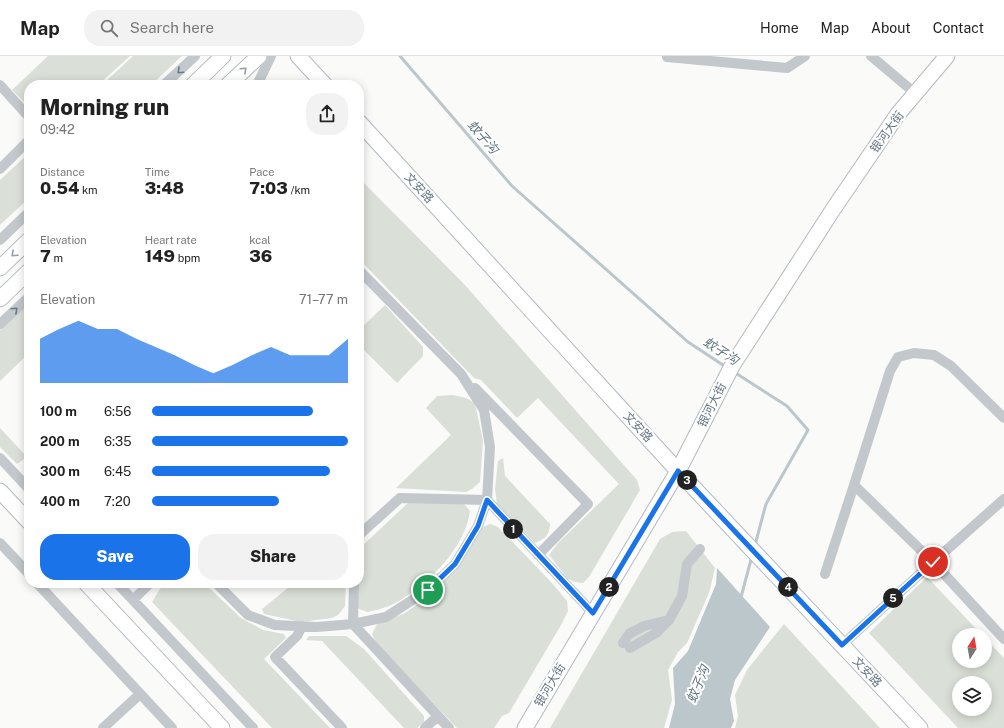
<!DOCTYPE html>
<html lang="en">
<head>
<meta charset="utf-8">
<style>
  body { margin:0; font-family:"Public Sans","Noto Sans SC",sans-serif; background:#f2f2f2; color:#222; height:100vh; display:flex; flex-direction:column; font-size:15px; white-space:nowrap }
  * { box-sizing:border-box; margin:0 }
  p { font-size:13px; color:#767676 }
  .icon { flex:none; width:22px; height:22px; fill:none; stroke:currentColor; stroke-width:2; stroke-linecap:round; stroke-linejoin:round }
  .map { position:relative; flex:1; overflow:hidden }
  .drawer { position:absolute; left:24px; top:24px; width:340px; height:508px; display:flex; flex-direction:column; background:#fff; border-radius:16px; box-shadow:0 2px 10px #0003 }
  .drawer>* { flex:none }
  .needle { width:26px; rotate:11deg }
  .tools { position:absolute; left:952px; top:572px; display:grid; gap:8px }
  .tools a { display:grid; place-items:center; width:40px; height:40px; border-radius:50%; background:#fff; box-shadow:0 2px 10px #0003; font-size:20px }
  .pin { position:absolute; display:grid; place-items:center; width:34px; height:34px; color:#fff; margin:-17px; border:2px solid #fff; border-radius:50%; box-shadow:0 1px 4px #0007 }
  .km { position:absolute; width:20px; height:20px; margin:-10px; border-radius:50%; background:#222; color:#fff; font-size:11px; line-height:20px; text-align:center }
  .round { display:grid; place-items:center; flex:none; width:42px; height:42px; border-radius:16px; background:#f2f2f2 }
  .head { display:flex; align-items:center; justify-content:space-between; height:68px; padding:0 16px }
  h1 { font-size:22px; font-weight:800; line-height:30px }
  .metrics { display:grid; grid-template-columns:repeat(3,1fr); gap:6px; height:68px; padding:4px 16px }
  .metrics div { display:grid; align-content:center }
  .metrics b { font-size:17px; font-weight:800 }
  .metrics small { font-size:11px; font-weight:400 }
  .metrics p { font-size:11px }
  .chart { height:112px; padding:8px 16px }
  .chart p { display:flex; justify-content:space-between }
  .chart svg { width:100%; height:72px; margin-top:4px; fill:#1a73e8; opacity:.7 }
  .button { display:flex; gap:8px; margin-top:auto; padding:8px 16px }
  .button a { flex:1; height:46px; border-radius:16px; background:#1a73e8; color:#fff; font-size:16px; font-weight:800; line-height:46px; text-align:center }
  .button a+a { background:#f2f2f2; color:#222 }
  ul { padding:0 16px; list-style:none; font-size:13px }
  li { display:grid; grid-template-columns:64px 48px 1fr; align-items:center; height:30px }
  li i { height:10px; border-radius:5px; background:#1a73e8 }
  header { display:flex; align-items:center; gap:24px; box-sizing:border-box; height:56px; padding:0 20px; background:#fff; border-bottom:1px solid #e0e0e0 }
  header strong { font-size:19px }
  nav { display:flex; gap:22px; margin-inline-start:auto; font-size:14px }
  .search { width:280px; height:36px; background:#f2f2f2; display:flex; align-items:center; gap:10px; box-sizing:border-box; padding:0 14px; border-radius:16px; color:#767676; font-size:15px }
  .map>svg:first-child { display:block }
</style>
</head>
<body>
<header>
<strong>Map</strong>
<div class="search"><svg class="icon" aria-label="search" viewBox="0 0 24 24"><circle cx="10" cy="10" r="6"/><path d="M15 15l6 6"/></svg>Search here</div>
<nav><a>Home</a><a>Map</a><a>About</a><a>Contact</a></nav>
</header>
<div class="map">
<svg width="1004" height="672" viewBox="0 0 1004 672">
  <rect width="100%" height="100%" fill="#fafaf8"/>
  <path fill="#dadfd7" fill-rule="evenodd" d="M48,0h82l-32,29h-69v22l-17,-17z
    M133,0h49l-31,29h-49z
    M29,97v45l-29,27v-45z
    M359,122l105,106 173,196 3,10 -51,87 -6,6 -8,-1 -8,-4 -18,-23 9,-12 61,-59 -81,-86 -21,20 -36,-38 -7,-2 -115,-119z
    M29,247v50l-29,28v-51z
    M385,249l38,42v9l-26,27 -38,-38v-15z
    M453,339l13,3 7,4 3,6 7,33 -3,41 -8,7 -6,3 -70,-4 55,-53 -25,-27 11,-12z
    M0,372l27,29 -10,7 -17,-17z
    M503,402l2,18 45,48c-1,12 -4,14 -15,19l-38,-39 -2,-15 3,-28z
    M410,445l49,2 6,2 5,6c-5,37 -41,72 -71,90 -8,5 -24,10 -32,11l-10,-4 1,-25h1l1,-35z
    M490,468l8,3 54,56 15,18 1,10 -7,14 -52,88 -7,3 -8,12h-37l-80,-83 -5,-11 5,-10 28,-11 21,-15 20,-19 35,-51z
    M686,475l29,37 -6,25 -22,50 -9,9 -10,18 4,30 -8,28h-114l110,-189 12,-7z
    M927,521l55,58h-23v26h26v-23l19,20v70h-46l-89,-95zM959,627h26v26h-26z
    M167,527h37l37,35 22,12 21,4 2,4 -22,21 66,69h-58l-120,-126 8,-13z
    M294,527h52l-1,23 -7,9 -6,3 -31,4 -37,-8 -2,-5z
    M784,568l96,104h-145l3,-12 -3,-21 12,-25z
    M309,580h37l18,13 60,67v6l-7,6h-13l-82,-87 -16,-1z"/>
  <path fill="#bbc7cb" d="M717,512l53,59 -35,53 -5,19 4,22 -3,7h-62l6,-24 -2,-36 15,-17 28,-67z"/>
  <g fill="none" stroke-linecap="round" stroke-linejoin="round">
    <path stroke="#bbc7cb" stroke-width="3" d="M400,0l112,130 176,156 38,25
      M734,316l53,34 21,24 -42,74 -11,41
      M741,541l11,-41"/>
    <defs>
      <path id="secondary" d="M298,0l27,29
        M193,29l30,-29
        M228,29l31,-29
        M359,66l319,349 242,257
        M0,212l29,-28
        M0,243l29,-28
        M0,435l29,31
        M86,527l136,145
        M525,672l153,-257 54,-105 102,-158 64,-94 49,-58"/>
    </defs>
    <use href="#secondary" stroke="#b3babf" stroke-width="17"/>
    <path stroke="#c3c8cc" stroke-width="10" d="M871,0l45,38
      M667,1l120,11 18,-12
      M0,29l29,32
      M164,29l31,-29
      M257,29l14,-29
      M0,113l29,-29
      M0,184l29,-28
      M359,214l102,104 23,36 6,37 -3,53 106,113
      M0,268l29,-27
      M475,332l113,116 -50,51
      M0,402l29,31
      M854,429l36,-114 8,-14 16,-4 20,2 17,11 53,52
      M0,487l29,31
      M825,518l29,-89 79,77 71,77
      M37,527l135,145
      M117,527l16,17 17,-17
      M216,527l32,32 27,10 42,2 36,-3 96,104
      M354,527l-1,41 33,-7 42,-27 27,-26 23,-38 9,-26 -87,-2 -41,37
      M133,544l120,128
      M302,570l-5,10 -22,21 67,71
      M623,587l6,-9 15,-8 25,-6 13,-24 5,-32 13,-15
      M842,589l91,-83 71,-63
      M630,592l26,-15 13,-13
      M103,672l37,-34
      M425,672l13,-12"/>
    <use href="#secondary" stroke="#fff" stroke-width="15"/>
  </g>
  <defs><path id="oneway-chevron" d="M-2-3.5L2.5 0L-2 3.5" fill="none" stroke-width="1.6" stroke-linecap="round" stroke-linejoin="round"/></defs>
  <g stroke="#939fa8">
    <use href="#oneway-chevron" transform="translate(244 14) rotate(-43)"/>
    <use href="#oneway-chevron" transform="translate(14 198) rotate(137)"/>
  </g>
  <g stroke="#6a7a87">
    <use href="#oneway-chevron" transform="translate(180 15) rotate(137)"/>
    <use href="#oneway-chevron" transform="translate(15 254) rotate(-43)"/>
  </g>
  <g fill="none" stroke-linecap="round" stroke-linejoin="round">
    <defs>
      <path id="route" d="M428,534l27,-26 23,-38 9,-26 106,113 85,-142 164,174 91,-83"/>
    </defs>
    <use href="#route" stroke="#fff" stroke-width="8"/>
    <use href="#route" stroke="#1a73e8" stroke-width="5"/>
  </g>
  <g text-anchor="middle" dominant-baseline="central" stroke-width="4" stroke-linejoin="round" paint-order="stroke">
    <g font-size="12" fill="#657683" stroke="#fff">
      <text transform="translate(887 76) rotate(-54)">银河大街</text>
      <text transform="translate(419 132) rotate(47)">文安路</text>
      <text transform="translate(712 349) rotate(-63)">银河大街</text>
      <text transform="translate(638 371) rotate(47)">文安路</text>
      <text transform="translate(867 616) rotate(47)">文安路</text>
      <text transform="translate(550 629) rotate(-59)">银河大街</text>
    </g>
    <g font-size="13" font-style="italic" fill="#60757c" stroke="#fff">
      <text transform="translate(483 81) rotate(49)">蚊子沟</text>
      <text transform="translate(721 295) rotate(33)">蚊子沟</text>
      <text transform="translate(698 628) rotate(-68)">蚊子沟</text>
    </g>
  </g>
</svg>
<div class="tools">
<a><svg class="needle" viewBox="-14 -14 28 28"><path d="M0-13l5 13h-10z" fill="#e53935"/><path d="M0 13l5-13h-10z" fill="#767676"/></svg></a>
<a><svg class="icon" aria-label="layers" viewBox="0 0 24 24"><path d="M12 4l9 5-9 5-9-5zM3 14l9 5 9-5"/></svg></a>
</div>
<div class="pin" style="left:428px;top:534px;background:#1e9e55"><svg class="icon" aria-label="arrive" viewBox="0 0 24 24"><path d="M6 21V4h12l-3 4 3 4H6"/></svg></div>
<div class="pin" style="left:933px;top:506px;background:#d93025"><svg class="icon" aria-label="check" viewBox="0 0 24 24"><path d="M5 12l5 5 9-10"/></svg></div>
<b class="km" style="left:513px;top:473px">1</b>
<b class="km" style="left:609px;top:531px">2</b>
<b class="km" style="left:687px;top:424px">3</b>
<b class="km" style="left:788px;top:531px">4</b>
<b class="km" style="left:893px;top:542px">5</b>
<section class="drawer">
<div class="head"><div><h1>Morning run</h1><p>09:42</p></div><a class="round"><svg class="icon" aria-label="share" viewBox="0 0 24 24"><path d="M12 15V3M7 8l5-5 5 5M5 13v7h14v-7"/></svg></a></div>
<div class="metrics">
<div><p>Distance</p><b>0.54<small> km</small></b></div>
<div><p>Time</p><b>3:48</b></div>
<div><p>Pace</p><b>7:03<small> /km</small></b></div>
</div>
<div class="metrics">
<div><p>Elevation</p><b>7<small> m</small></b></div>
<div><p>Heart rate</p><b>149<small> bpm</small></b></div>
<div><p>kcal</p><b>36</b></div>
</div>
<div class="chart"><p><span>Elevation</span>71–77 m</p>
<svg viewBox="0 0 160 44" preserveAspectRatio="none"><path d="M0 44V17L10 11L20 6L30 11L40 11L50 17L60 22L70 27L80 33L90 38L100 33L110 27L120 22L130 27L140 27L150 27L160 17V44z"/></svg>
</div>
<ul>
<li><b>100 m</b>6:56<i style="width:82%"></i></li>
<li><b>200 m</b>6:35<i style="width:100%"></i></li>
<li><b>300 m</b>6:45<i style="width:91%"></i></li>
<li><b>400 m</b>7:20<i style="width:65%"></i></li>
</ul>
<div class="button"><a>Save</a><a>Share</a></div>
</section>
</div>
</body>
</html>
